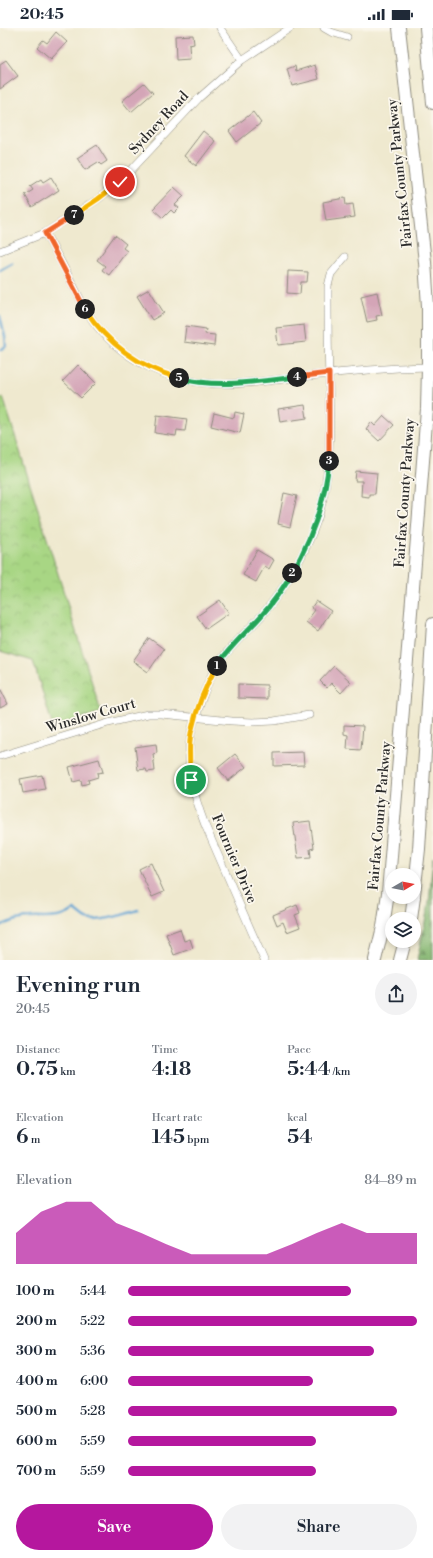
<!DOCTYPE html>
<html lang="en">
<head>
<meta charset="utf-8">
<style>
  body { margin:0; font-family:"Libre Bodoni",serif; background:#f2f2f3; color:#1f2937; height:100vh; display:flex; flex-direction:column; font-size:15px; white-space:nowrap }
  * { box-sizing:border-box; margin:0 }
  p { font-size:13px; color:#747a83 }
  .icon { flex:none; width:22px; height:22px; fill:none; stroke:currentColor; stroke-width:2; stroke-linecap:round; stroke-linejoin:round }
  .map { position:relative; height:932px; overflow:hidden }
  .panel { display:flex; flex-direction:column; background:#fff; flex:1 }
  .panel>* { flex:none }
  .needle { width:26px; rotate:80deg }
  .fabs { position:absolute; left:385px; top:840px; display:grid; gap:8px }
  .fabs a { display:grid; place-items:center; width:36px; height:36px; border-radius:50%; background:#fff; box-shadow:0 2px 6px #0003; font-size:20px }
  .pin { position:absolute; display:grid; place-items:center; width:34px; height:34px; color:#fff; margin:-17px; border:2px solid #fff; border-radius:50%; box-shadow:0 1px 4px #0007 }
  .km { position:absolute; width:20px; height:20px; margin:-10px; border-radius:50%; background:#222; color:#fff; font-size:11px; line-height:20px; text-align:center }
  .round { display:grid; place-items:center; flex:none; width:42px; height:42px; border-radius:21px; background:#f2f2f3 }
  .summary { display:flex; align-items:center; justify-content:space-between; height:68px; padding:0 16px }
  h1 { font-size:22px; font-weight:600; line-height:30px }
  .stats { display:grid; grid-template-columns:repeat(3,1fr); gap:6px; height:68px; padding:4px 16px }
  .stats div { display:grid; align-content:center }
  .stats b { font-size:20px; font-weight:600 }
  .stats small { font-size:11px; font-weight:400 }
  .stats p { font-size:11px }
  .chart { height:112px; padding:8px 16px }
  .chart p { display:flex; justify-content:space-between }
  .chart svg { width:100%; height:72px; margin-top:4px; fill:#b5179e; opacity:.7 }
  .button { display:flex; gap:8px; margin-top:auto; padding:8px 16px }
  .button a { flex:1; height:46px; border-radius:24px; background:#b5179e; color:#fff; font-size:16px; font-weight:600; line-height:46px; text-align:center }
  .button a+a { background:#f2f2f3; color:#1f2937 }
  ul { padding:0 16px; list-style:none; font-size:13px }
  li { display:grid; grid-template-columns:64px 48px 1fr; align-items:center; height:30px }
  li i { height:10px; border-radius:5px; background:#b5179e }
  .status { display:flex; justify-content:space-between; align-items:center; height:28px; padding:0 20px; background:#fff; direction:ltr }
  .status svg { height:11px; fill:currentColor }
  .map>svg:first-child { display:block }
</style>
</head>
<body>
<div class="status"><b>20:45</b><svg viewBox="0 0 49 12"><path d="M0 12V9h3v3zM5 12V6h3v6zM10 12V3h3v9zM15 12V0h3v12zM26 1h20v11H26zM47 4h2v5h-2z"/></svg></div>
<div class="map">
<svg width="433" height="932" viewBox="0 0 433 932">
  <defs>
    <pattern id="forest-firs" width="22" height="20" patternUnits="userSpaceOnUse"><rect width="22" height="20" fill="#86b772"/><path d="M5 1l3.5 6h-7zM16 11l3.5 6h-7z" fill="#6e955e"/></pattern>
    <pattern id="park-crowns" width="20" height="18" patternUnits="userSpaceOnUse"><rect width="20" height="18" fill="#a8d684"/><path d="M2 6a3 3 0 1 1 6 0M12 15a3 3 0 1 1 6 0" fill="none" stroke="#91b872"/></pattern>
  </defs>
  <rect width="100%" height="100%" fill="#fbf7ec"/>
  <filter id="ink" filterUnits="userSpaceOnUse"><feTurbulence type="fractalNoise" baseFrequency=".025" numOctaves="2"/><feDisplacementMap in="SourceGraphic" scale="8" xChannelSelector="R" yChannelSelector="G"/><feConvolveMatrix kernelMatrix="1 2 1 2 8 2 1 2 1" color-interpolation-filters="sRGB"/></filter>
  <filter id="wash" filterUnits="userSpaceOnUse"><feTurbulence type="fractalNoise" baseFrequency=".012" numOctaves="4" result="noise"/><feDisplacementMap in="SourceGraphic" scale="16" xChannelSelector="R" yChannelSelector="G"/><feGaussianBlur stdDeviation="0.9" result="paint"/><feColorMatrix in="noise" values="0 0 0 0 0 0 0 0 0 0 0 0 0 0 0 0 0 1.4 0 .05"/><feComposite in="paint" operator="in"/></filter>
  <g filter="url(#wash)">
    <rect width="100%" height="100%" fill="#efe9cf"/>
    <path fill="url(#forest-firs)" stroke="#58714e" d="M433,829v103h-16l12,-58z"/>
    <path fill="url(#park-crowns)" stroke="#6a8058" d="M3,369l98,315 -48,15 -20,-66 -33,-10v-252z"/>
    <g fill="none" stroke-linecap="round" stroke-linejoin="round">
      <path stroke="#5ba0d1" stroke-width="2.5" d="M0,242l12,-7
        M0,288l5,20 1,10 -6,4
        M0,898c9,-4 20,-8 30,-8 18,-1 28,3 44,-8 5,2 8,7 13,9 12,4 39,-5 51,-9"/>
    </g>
    <g id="blocks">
      <path fill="#d4a5b7" d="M56,4l11,10 -16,17 -14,-12 6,-7 4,3z
        M193,7l1,9 -5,1 1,14 -14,1 -1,-24z
        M6,32l12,16 -18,13v-25z
        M315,37l4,14 -27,7 -5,-17 8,-3 1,5z
        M144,55l9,10 -22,19 -9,-11z
        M253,84l8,11 -24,19 -8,-11z
        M203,103l12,10 -19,25 -12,-10z
        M97,117l10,16 -6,4 -3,-3 -13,8 -8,-12z
        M51,149l8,13 -27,17 -7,-12 8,-5 -3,-4 11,-7 2,3z
        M174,159l10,9 -9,9 4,3 -5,5 -3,-3 -8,8 -10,-9z
        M345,170l1,7 7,-1 2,13 -29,4 -3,-19z
        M115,207l11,9 -3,4 4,3 -18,24 -7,-5 3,-4 -8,-6z
        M288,243l20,1 -1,10h-6l-1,12 -13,-1z
        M149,261l15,24 -12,7 -15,-24z
        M377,264l5,23 -6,1 1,4 -10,2 -6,-26z
        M304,297l2,17 -28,3 -2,-17z
        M186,298l20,3 -1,5 10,1 -1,11 -30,-4z
        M78,337l18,18 -15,15 -18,-17z
        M305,377l2,13 -27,4 -2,-13z
        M235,384l9,2 -4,19 -29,-7 3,-13 20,5z
        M157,387l30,4 -2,12 -8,-1 -1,6 -21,-3z
        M384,388l10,9 -15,16 -13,-12 5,-7 4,4z
        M356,443l21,2 -2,21h-6v3l-8,-1 1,-15h-7z
        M284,465l13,3 -7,31 -12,-3z
        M257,522l17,10 -5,9 -4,-3 -9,16 -13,-7z
        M220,572l9,13 -23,16 -9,-13z
        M316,573l15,10 -13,20 -12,-9 9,-12 -4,-2z
        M149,610l15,11 -16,23 -15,-11z
        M334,638l17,16 -10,11 -10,-10 -4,5 -7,-7z
        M238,656l29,1v14l-29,-1z
        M0,660l8,16 -8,4z
        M344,697l19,1 -2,24 -14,-1 1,-14 -4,-1z
        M156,716l1,9 -4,1 2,17 -8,1 -1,-3 -8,1 -3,-23z
        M303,724l1,13 -30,1v-13z
        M235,726l11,13 -18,14 -10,-13z
        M99,731l4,13 -6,1 1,4 -10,3 1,3 -7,2 -1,-5 -8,2 -4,-15z
        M42,747l3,14 -22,4 -3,-14z
        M310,793l4,27 -4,1 1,8 -13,1 -5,-35z
        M151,835l13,29 -12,5 -13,-28z
        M297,877l3,8 -5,2 5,12 -13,5 -4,-10 -6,3 -4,-10z
        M180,901l4,12 6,-2 3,9 -19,7 -8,-21z"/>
    </g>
  </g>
  <g filter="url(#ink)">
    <use href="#blocks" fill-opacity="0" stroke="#8d8a7d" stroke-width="1"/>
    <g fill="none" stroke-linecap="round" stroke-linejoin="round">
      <defs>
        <path id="minor" d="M220,0l22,32
          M324,0l7,4 16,5
          M45,205c9,16 18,32 26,48 8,15 15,32 26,45 29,36 73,56 119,58 31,1 63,-5 94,-8 39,-5 78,-8 118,-9
          M0,223l45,-18 53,-34 22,-17 79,-84 43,-38 48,-32
          M0,728l108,-33 40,-9h13l71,7 21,1 21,-1 35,-6
          M264,932l-59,-135c-11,-29 -20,-60 -14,-91 1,-8 4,-16 7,-23 5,-17 11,-33 20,-47 13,-19 30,-33 45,-50 23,-28 43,-61 55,-96 14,-47 12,-90 11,-138 -1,-31 -1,-62 -1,-94l3,-12 14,-17"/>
        <path id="trunk" d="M426,0l7,75
          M414,867l5,-46 14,-225
          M411,891l3,-22
          M375,932l8,-33 5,-34 30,-367 9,-117 1,-42v-61l-3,-44 -26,-234
          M400,932l5,-19"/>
      </defs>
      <use href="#minor" stroke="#8d8a7d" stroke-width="8"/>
      <use href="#trunk" stroke="#8d8a7d" stroke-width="14"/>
      <use href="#minor" stroke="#fff" stroke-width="7"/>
      <use href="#trunk" stroke="#fff" stroke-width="12"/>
    </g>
  </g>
  <g fill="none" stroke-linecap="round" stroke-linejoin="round" filter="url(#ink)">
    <defs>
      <path id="split-1" d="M191,752c-1,-15 -3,-32 0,-47 5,-23 14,-47 26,-67"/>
      <path id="split-2" d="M217,638c12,-19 29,-33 44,-50 11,-12 22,-28 31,-43"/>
      <path id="split-3" d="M292,545c20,-35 33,-71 37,-112"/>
      <path id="split-4" d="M297,349l32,-4v88"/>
      <path id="split-5" d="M179,350c38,11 80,3 118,-1"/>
      <path id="split-6" d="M85,281c22,34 54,58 94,69"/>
      <path id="split-7" d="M74,187l-29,18 40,76"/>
      <path id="split-8" d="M74,187l24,-16 22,-17"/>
    </defs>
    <use href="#split-1" stroke="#fff" stroke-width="8"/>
    <use href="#split-2" stroke="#fff" stroke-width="8"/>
    <use href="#split-3" stroke="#fff" stroke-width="8"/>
    <use href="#split-4" stroke="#fff" stroke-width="8"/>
    <use href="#split-5" stroke="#fff" stroke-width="8"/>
    <use href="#split-6" stroke="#fff" stroke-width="8"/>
    <use href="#split-7" stroke="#fff" stroke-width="8"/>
    <use href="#split-8" stroke="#fff" stroke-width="8"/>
    <use href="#split-1" stroke="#f5b400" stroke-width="5"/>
    <use href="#split-2" stroke="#22a559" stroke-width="5"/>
    <use href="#split-3" stroke="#22a559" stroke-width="5"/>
    <use href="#split-4" stroke="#f0652b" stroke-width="5"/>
    <use href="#split-5" stroke="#22a559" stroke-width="5"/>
    <use href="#split-6" stroke="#f5b400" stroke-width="5"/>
    <use href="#split-7" stroke="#f0652b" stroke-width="5"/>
    <use href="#split-8" stroke="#f5b400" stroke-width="5"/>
  </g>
  <g text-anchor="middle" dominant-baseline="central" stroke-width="3.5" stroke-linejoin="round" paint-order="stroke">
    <g font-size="14" fill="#2b2b2b" stroke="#fbf7ec">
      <text transform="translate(159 95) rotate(-47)">Sydney Road</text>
      <text transform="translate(400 145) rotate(-96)">Fairfax County Parkway</text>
      <text transform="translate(405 465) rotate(-86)">Fairfax County Parkway</text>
      <text transform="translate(91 688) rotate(-16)">Winslow Court</text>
      <text transform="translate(380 788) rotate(-85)">Fairfax County Parkway</text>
      <text transform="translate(234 831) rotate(67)">Fournier Drive</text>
    </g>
  </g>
</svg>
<div class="fabs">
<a><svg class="needle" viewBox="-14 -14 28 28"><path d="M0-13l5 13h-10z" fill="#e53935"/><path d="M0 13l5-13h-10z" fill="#747a83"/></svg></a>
<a><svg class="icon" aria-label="layers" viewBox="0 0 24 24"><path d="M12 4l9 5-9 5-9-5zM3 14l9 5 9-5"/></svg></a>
</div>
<div class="pin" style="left:191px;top:752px;background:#1e9e55"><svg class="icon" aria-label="arrive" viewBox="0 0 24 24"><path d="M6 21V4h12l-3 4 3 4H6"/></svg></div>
<div class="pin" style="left:120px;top:154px;background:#d93025"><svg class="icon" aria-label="check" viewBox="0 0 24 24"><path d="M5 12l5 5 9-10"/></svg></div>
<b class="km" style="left:217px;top:638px">1</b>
<b class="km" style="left:292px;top:545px">2</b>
<b class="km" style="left:329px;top:433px">3</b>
<b class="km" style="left:297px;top:349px">4</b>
<b class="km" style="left:179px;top:350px">5</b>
<b class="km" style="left:85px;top:281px">6</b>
<b class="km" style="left:74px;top:187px">7</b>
</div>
<section class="panel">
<div class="summary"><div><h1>Evening run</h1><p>20:45</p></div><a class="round"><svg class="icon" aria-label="share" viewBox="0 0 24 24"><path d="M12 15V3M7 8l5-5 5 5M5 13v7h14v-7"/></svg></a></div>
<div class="stats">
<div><p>Distance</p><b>0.75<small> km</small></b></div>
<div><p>Time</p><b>4:18</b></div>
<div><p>Pace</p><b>5:44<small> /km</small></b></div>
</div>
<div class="stats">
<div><p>Elevation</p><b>6<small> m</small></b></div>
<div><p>Heart rate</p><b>145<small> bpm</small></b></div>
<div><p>kcal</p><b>54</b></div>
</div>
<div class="chart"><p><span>Elevation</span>84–89 m</p>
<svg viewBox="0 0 160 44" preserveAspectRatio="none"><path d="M0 44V25L10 12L20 6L30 6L40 19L50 25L60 32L70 38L80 38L90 38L100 38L110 32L120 25L130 19L140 25L150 25L160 25V44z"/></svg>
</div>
<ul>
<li><b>100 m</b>5:44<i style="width:77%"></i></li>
<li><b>200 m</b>5:22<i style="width:100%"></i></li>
<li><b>300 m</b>5:36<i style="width:85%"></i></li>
<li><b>400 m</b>6:00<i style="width:64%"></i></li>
<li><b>500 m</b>5:28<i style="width:93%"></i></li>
<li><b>600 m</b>5:59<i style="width:65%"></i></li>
<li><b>700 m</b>5:59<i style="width:65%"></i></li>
</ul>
<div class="button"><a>Save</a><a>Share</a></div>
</section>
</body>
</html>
